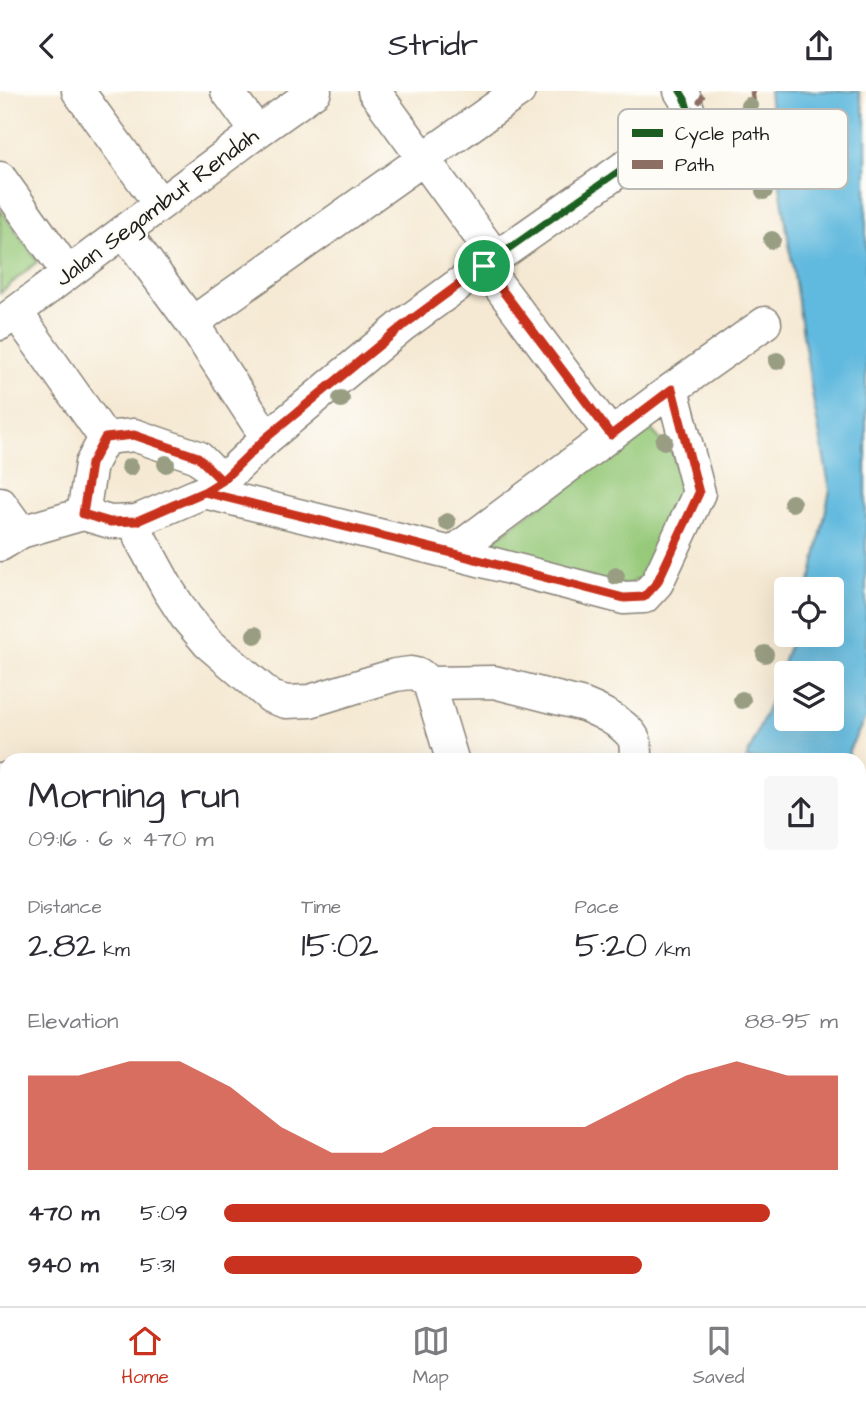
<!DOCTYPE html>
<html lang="en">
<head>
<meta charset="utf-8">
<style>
  body { margin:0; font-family:"Architects Daughter",sans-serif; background:#f7f7f7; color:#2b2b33; height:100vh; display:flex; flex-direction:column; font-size:26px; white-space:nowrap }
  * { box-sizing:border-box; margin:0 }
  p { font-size:23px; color:#7c7c81 }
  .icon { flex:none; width:38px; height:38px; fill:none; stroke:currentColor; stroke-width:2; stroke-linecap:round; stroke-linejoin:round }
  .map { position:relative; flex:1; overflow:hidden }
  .panel { position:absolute; left:0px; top:662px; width:866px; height:555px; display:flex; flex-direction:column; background:#fff; border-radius:21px 21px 0 0; box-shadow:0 7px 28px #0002 }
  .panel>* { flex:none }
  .fabs { position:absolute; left:774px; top:486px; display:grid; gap:14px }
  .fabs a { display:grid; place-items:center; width:70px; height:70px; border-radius:7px; background:#fff; box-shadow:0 7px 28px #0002; font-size:35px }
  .pin { position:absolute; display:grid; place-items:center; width:60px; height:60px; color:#fff; margin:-30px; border:4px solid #fff; border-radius:50%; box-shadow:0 2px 7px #0007 }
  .round { display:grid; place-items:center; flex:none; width:74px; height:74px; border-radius:7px; background:#f7f7f7 }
  .overview { display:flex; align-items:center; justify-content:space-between; height:119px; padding:0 28px }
  h1 { font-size:38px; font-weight:600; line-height:52px }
  .metrics { display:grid; grid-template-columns:repeat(3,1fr); gap:10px; height:119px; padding:7px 28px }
  .metrics div { display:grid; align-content:center }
  .metrics b { font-size:35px; font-weight:600 }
  .metrics small { font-size:19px; font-weight:400 }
  .metrics p { font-size:19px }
  .chart { height:196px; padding:14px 28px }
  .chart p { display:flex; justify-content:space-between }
  .chart svg { width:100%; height:126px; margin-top:7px; fill:#c8321e; opacity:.7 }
  ul { padding:0 28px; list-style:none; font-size:23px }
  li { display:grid; grid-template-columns:112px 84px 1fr; align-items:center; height:52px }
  li i { height:18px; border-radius:9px; background:#c8321e }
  header { display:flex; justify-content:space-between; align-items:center; height:91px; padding:0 28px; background:#fff; font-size:32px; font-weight:600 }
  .tab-bar { display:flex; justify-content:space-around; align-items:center; height:98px; border-top:2px solid #e1e1e2; background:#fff; font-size:19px; color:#7c7c81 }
  .tab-bar a { display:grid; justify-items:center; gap:4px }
  .tab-bar .current { color:#c8321e }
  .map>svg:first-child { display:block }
</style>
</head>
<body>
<header><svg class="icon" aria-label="back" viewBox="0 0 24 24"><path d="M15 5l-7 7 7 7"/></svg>Stridr<svg class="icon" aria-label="share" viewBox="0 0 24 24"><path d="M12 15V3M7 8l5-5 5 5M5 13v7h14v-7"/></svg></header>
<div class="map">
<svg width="866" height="1215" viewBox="0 0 866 1215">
  <rect width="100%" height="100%" fill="#fdfcf7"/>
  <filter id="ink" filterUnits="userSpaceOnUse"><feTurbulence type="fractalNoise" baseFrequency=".0143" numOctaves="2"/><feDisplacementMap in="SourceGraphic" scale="14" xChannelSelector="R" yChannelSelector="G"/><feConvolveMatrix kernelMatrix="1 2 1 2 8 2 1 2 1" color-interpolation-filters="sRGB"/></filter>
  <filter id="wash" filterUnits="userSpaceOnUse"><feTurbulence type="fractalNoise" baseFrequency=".00686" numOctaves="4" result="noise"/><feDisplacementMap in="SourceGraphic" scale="28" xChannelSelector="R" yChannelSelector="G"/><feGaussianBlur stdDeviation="1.57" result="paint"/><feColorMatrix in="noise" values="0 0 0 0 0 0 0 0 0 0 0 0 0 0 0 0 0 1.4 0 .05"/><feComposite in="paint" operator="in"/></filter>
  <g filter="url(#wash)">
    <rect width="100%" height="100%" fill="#f5e9d3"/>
    <path fill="#96c979" stroke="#59724a" stroke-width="2" d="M0,118l38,52 -38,32z
      M649,336l24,27 8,35 -35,86 -21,11 -135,-34 8,-15 146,-109z"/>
    <path fill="#61b9de" stroke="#3e6a7d" stroke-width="2" fill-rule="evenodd" d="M769,0h90l7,30v596l-17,33v9h-103l28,-66 18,-58h39v-45h-24l6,-19 17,-81 -16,-85 -36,-232zM786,583h45v45h-45z
      M859,789l7,25v401h-5l-2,-6z"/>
  </g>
  <g filter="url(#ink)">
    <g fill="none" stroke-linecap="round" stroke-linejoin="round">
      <defs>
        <path id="minor" d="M78,0l82,113
          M227,0l30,41
          M374,0l122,167
          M0,87l68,95
          M124,140l68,92 75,115
          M484,175l127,169
          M16,221l89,126
          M192,232l327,-232
          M0,233l257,-192 58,-41
          M134,344l64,22 24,24 -18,11 -67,29 -27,1 -27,-8 8,-50 14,-26z
          M222,390l45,-43 136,-113 81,-59 193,-136 13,-14 -5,-17 -5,-8
          M204,401l248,61 172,45 20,-1 13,-14 42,-90 -27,-104
          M0,412l21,29
          M137,430l3,17 29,53 17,26 22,26 63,54 15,5 24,-1 85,-26 16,-2 9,2 9,8 23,76
          M0,454l21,-13 62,-18
          M452,462l220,-164 93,-66
          M429,592l65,-1 90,23c15,6 47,21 51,37 1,5 1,12 1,17
          M0,688h7
          M0,1024l7,-2
          M463,1209l3,6
          M612,1209l3,6
          M24,1215l2,-6
          M339,1215l4,-6"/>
        <path id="major" d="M0,708l7,8
          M859,714l7,-3
          M0,757l7,7
          M859,767l7,-3
          M118,1215l3,-6
          M151,1215l4,-6
          M192,1215l4,-6
          M226,1215l5,-6"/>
      </defs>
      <use href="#minor" stroke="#888278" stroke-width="35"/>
      <use href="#major" stroke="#888278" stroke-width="42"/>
      <use href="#minor" stroke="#fff" stroke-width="32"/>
      <use href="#major" stroke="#fff" stroke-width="38"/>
      <path stroke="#8d6e63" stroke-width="5" stroke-dasharray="10 5" stroke-linecap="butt" d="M752,0l8,51
        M690,25l16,-25"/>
      <defs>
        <path id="cycleway" d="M222,390l45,-43 136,-113 81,-59 193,-136 13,-14 -5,-17 -5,-8
          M204,401l248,61 172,45 20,-1 13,-14 42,-90 -27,-104"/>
      </defs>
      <use href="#cycleway" stroke="#fdfcf7" stroke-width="11"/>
      <use href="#cycleway" stroke="#1b5e20" stroke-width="7"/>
    </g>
    <g fill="#999e83">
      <circle cx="749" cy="15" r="9"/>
      <circle cx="764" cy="100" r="9"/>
      <circle cx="772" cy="149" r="9"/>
      <circle cx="777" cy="270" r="9"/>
      <circle cx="341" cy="308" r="9"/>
      <circle cx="664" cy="350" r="9"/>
      <circle cx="166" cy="373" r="9"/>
      <circle cx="130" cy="376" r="9"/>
      <circle cx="792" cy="412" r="9"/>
      <circle cx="447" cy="431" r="9"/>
      <circle cx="616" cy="485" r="9"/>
      <circle cx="255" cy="544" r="9"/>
      <circle cx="765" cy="563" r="9"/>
      <circle cx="742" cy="609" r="9"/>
    </g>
  </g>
  <g fill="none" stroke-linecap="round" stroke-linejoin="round" filter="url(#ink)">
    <defs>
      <path id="route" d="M484,175l-80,59 -137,112 -45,44 -18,11 -67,29 -27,1 -27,-8 8,-50 14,-26 29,-3 64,22 24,24 -18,11 248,61 172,45 20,-1 13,-14 42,-90 -27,-104 -61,46 -127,-169"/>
    </defs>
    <use href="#route" stroke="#fff" stroke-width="14"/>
    <use href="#route" stroke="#c8321e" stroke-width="9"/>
  </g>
  <g text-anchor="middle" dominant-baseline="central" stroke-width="5" stroke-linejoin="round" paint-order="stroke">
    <g font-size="23" fill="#1c1c1c" stroke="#fdfcf7">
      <text transform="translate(157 116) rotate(-37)">Jalan Segambut Rendah</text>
    </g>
  </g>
  <rect x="618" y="18" width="230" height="80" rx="10" fill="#fdfcf7" stroke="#bab9b5" stroke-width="2"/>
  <rect x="632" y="38" width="31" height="8" fill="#1b5e20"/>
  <rect x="632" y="69" width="31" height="9" fill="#8d6e63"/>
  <g font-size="19" fill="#1c1c1c">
    <text x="675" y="49">Cycle path</text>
    <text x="675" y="80">Path</text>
  </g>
</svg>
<div class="fabs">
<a><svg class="icon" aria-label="locate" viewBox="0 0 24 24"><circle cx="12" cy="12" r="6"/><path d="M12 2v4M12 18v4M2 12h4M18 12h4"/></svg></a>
<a><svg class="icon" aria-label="layers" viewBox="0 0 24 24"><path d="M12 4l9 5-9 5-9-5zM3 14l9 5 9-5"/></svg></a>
</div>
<div class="pin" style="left:484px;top:175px;background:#1e9e55"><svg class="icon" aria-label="arrive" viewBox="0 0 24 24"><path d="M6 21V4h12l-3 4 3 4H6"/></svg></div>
<section class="panel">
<div class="overview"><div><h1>Morning run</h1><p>09:16 · 6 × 470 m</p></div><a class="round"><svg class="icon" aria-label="share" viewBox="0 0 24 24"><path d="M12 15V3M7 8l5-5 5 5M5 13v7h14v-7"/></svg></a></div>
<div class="metrics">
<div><p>Distance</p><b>2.82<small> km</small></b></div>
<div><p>Time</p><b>15:02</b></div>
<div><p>Pace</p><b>5:20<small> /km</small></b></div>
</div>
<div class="chart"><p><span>Elevation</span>88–95 m</p>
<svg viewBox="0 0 160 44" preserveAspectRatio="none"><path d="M0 44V11L10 11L20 6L30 6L40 15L50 29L60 38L70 38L80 29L90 29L100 29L110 29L120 20L130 11L140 6L150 11L160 11V44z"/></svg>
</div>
<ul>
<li><b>470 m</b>5:09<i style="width:89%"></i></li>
<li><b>940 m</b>5:31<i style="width:68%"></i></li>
</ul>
</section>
</div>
<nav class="tab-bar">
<a class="current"><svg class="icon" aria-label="home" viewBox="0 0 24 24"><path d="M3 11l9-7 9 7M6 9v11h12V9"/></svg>Home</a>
<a><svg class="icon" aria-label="map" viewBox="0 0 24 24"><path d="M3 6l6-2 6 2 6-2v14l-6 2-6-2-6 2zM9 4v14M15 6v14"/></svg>Map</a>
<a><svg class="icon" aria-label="saved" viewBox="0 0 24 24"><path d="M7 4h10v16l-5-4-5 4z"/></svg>Saved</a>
</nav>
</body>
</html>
